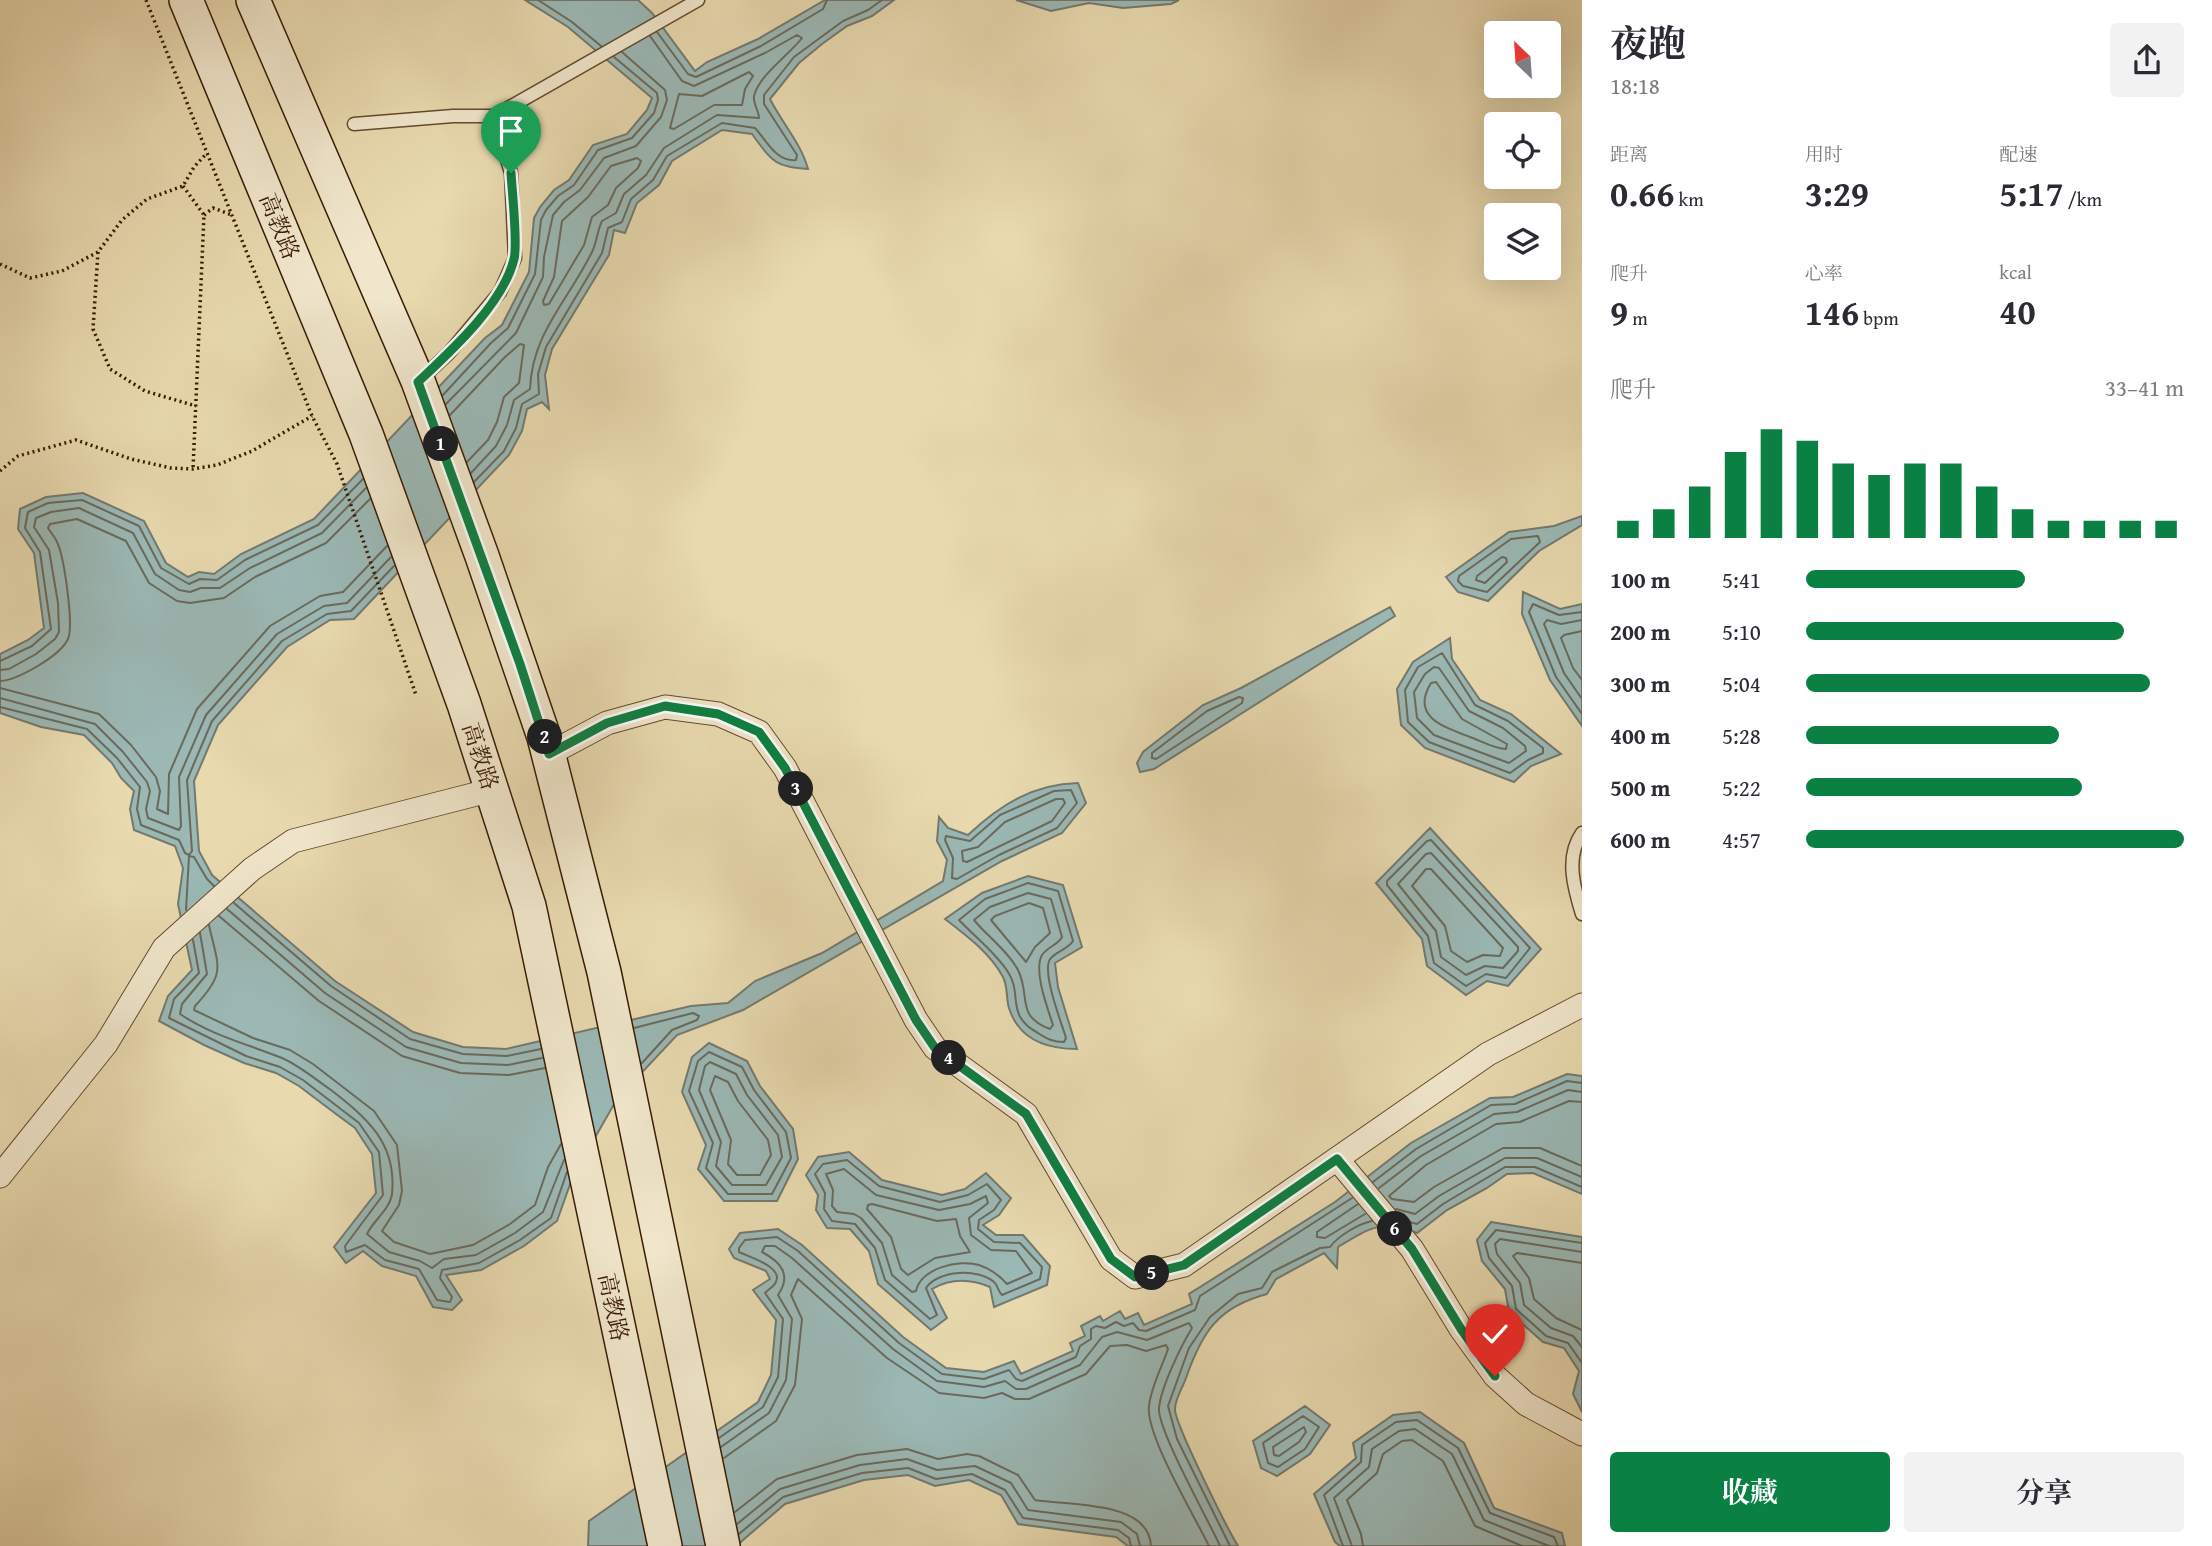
<!DOCTYPE html>
<html lang="zh">
<head>
<meta charset="utf-8">
<style>
  body { margin:0; font-family:"Gentium Book Plus","Noto Serif SC",serif; background:#f2f2f3; color:#2b2b33; height:100vh; display:flex; flex-direction:column; font-size:26px; white-space:nowrap }
  * { box-sizing:border-box; margin:0 }
  p { font-size:23px; color:#7c7c81 }
  .icon { flex:none; width:38px; height:38px; fill:none; stroke:currentColor; stroke-width:2; stroke-linecap:round; stroke-linejoin:round }
  .map { position:relative; flex:1; overflow:hidden }
  .details { display:flex; flex-direction:column; background:#fff; width:630px }
  .details>* { flex:none }
  .needle { width:46px; rotate:335deg }
  .tools { position:absolute; left:1484px; top:21px; display:grid; gap:14px }
  .tools a { display:grid; place-items:center; width:77px; height:77px; border-radius:7px; background:#fff; box-shadow:0 7px 28px #0002; font-size:35px }
  .pin { position:absolute; display:grid; place-items:center; width:60px; height:60px; color:#fff; margin:-72px -30px; border-radius:50% 50% 50% 0; rotate:-45deg; box-shadow:0 0 7px #0007 }
  .pin .icon { rotate:45deg }
  .km { position:absolute; width:35px; height:35px; margin:-18px; border-radius:50%; background:#222; color:#fff; font-size:19px; line-height:35px; text-align:center }
  .round { display:grid; place-items:center; flex:none; width:74px; height:74px; border-radius:7px; background:#f2f2f3 }
  .head { display:flex; align-items:center; justify-content:space-between; height:119px; padding:0 28px }
  h1 { font-size:38px; font-weight:700; line-height:52px }
  .stats { display:grid; grid-template-columns:repeat(3,1fr); gap:10px; height:119px; padding:7px 28px }
  .stats div { display:grid; align-content:center }
  .stats b { font-size:35px; font-weight:700 }
  .stats small { font-size:19px; font-weight:400 }
  .stats p { font-size:19px }
  .chart { height:196px; padding:14px 28px }
  .chart p { display:flex; justify-content:space-between }
  .chart svg { width:100%; height:126px; margin-top:7px; stroke:#0b8043; stroke-width:6 }
  .action { display:flex; gap:14px; margin-top:auto; padding:14px 28px }
  .action a { flex:1; height:80px; border-radius:7px; background:#0b8043; color:#fff; font-size:28px; font-weight:700; line-height:80px; text-align:center }
  .action a+a { background:#f2f2f3; color:#2b2b33 }
  ul { padding:0 28px; list-style:none; font-size:23px }
  li { display:grid; grid-template-columns:112px 84px 1fr; align-items:center; height:52px }
  li i { height:18px; border-radius:9px; background:#0b8043 }
  main { display:flex; flex:1; min-height:0 }
  .map>svg:first-child { display:block }
</style>
</head>
<body>
<main>
<div class="map">
<svg width="1582" height="1546" viewBox="0 0 1582 1546">
  <rect width="100%" height="100%" fill="#e8d9af"/>
  <filter id="stains"><feTurbulence type="fractalNoise" baseFrequency=".00286" numOctaves="4"/><feColorMatrix values="0 0 0 0 .2 0 0 0 0 .09 0 0 0 0 .02 0 0 0 .5 -.17"/></filter>
  <radialGradient id="worn" r=".72"><stop offset=".6" stop-color="#630" stop-opacity="0"/><stop offset="1" stop-color="#630" stop-opacity=".3"/></radialGradient>
  <path fill="#9bb8b5" stroke="#74796e" stroke-width="2" d="M525,0h113l14,13 43,58 12,-9 51,-23 67,-39h69l-22,16 -25,10 -25,18 -23,19 -29,36c12,24 31,44 38,70 -34,-2 -36,-8 -56,-35l-30,-4 -50,31 -13,24 -22,18 -12,30 -11,-3 -5,25 -57,94 -7,26 4,34 -7,-7 -15,7 -5,22 -13,24 -155,164 -24,1 -43,27 -69,78 -24,56 5,70 13,24 123,106 78,51 50,15 43,2 185,-43 37,-3 27,-22 67,-28 121,-72 4,-21 -10,-19 2,-24 9,11 20,7c32,-30 65,-51 110,-52l8,20 -24,30 -60,28 -259,149 -66,25 -60,64 -44,77 -16,45 -33,25 -43,24 -35,5 16,25 -10,10 -19,-3 -17,-31 -34,-10 -19,-15 -17,12 -12,-16 42,-54 -4,-39 -17,-26 -19,-14 -37,-28 -23,-13 -32,-10 -40,-18 -45,-24 9,-25 24,-26 -14,-66 5,-36 -8,-22 -41,-16 -4,-21 4,-18 -13,-13 -9,-15 -28,-28 -43,-8 -41,-14v-59l28,-14 16,-12 -10,-75 -16,-24 2,-20 26,-12 37,-4 61,28 22,42 22,14 11,-5 15,2 27,-20 73,-35 171,-181 17,-13 27,-53 5,-54 6,-11 14,-17 15,-10 24,-35 34,-11 20,-24 5,-12 -84,-71z
    M1016,0h163l-8,4 -48,4 -34,-5 -38,8z
    M1582,516v9l-43,26 -51,50 -30,-9 -12,-15 63,-45 45,-6z
    M1523,592l37,17 22,-5v122l-32,-46 -28,-66z
    M1390,607l5,9 -241,153 -14,3 -3,-9 6,-11 60,-47 38,-17z
    M1450,638l2,21 28,41 31,14 50,40 -30,12 -17,16 -89,-34 -24,-23 -4,-36 16,-27z
    M1430,828l111,121 -33,37 -21,-5 -21,14 -39,-29 -5,-27 -46,-56z
    M1028,876l35,9 19,62 -27,16 3,24 19,62c-29,0 -58,-9 -68,-41 -3,-9 -1,-22 -6,-31 -13,-24 -37,-42 -58,-58l37,-26z
    M709,1043l38,18 13,25 33,43 5,30 -21,42h-53l-26,-32 8,-24 -24,-53 10,-35z
    M1567,1074l15,2v118l-49,-21 -26,1 -20,14 -40,22 -30,23c-35,-14 -48,-5 -79,14l-1,21 -13,-15 -48,26 -9,15c-49,13 -65,38 -81,84 -3,9 -11,21 -11,31 -1,13 53,121 63,137h-110l-12,-9 -98,-13 -17,-29 -32,-15 -34,6 -27,-11 -44,5 -79,24 -49,42h-148l1,-25 169,-119 13,-27 5,-55 -23,-30 17,-11 -4,-8 -32,-13 -5,-9 11,-16 38,-4 24,16 101,92 43,31 38,4 30,-11 7,13 52,-23 -3,-8 15,-7 -4,-10 19,-10 3,5 17,-10 5,8 13,-6 6,12 48,-21 -3,-10 146,-92 76,-59 79,-45 23,-1z
    M849,1152l33,28 60,15 23,-6 21,-16 25,25 -12,17 -16,10 13,10h27l27,31 -3,19 -53,22 -4,-20c-19,-8 -39,-9 -58,2l15,29 -16,12 -53,-46 -9,-33 -19,-22 -23,-1 -11,-18 2,-15 -12,-20 12,-18z
    M1491,1222l91,15v175l-9,-18 6,-23 -15,-23 -21,-6 -34,-30 -4,-23 -23,-28 -5,-21z
    M1305,1406l25,19 -20,29 -33,22 -16,-8 -8,-27z
    M1420,1412l44,31 30,65 68,25 3,13h-225l-5,-4 -21,-48 42,-36 -3,-15 40,-28z"/>
  <g fill="none" stroke-linecap="round" stroke-linejoin="round">
    <path stroke="#6a6a5c" stroke-width="2" d="M538,0l34,22 29,24
      M657,32l31,42 8,3 65,-31 62,-37 4,-9
      M749,72l4,4 -8,13 -3,16h-28l-40,24 -4,-1 9,-34 23,2z
      M637,158l4,3 -3,7 -22,20 -8,17 -16,12 -8,28 -35,59 -5,1 -1,-4 11,-24 8,-56 26,-24 23,-31z
      M443,395l48,-52 17,-15 27,-54 6,-54 5,-10 12,-14 16,-11 24,-35 34,-12 22,-25 4,-13 -1,-7 -43,-36
      M446,404l70,-71 27,-56 1,-20 9,-42 11,-13 16,-12 24,-32 32,-12 25,-29 6,-17 -2,-10 -43,-38
      M450,415l55,-58 15,-13 4,1 -5,38 -15,14 -7,25 -9,18 -21,22
      M471,473l25,-27 11,-21 7,-25 16,-11c2,-56 38,-88 62,-137 5,-10 5,-21 10,-31l14,-8 8,-19 22,-19 18,-27 53,-33 42,3c0,-7 -6,-14 -5,-22 5,-21 36,-42 48,-58l-5,-3 -32,18 -71,33 -12,-5 -32,-45
      M474,482l30,-31 12,-23 6,-24 17,-10 -1,-20 8,-27 56,-94 6,-25 14,-6 9,-23 22,-19 14,-24 55,-33 33,5c12,13 21,34 41,32l1,-5 -33,-51v-9l30,-38 49,-36 25,-11 14,-10
      M1538,536l2,6 -53,50 -24,-6 -5,-5 1,-5 52,-37z
      M1502,557l4,1 1,4 -22,21 -9,-3 1,-4z
      M1582,612l-23,3 -26,-11 -4,8 27,65 26,37
      M1582,620l-21,4 -14,-4 -3,4 20,49 18,26
      M1582,631l-18,4 -3,3 12,30 9,12
      M1442,653l33,52 33,16 35,27v5l-15,7 -18,13 -81,-31 -21,-20 -3,-32 13,-23z
      M0,661l32,-15 19,-17 -11,-77 -15,-24 3,-16 20,-9 34,-3 57,26 22,42 28,16 11,-5 17,1 28,-20 73,-35 45,-46
      M1434,667l5,1 30,43 34,17 22,18 1,5 -17,12 -75,-28 -17,-17 -3,-26 11,-18z
      M0,670l9,-1 27,-15 19,-15 4,-7 -1,-29 -9,-53 -15,-23 2,-9 15,-6 28,-4 54,25 22,41 24,16 11,2 11,-4h19l30,-20 72,-35 44,-45
      M0,681c18,-1 60,-25 68,-42 6,-14 -4,-83 -11,-97 -2,-5 -6,-9 -9,-14l2,-4 27,-5 49,22 23,42 28,18 13,2 34,-5 31,-21 71,-34 44,-44
      M1436,682l26,37 45,25 -1,5c-11,0 -25,-8 -36,-12 -26,-10 -60,-20 -39,-54z
      M0,688l99,26 32,31 25,32 4,14 -3,18 11,5 1,-40 28,-65 73,-83 50,-30 23,-4 44,-46
      M1239,697l4,1 -1,5 -86,56 -4,-1v-5l55,-42z
      M0,698l95,26 28,28 24,30 3,9 -4,18 2,9 31,12 2,-4 -2,-49 27,-62 71,-81 47,-28 23,-3 44,-46
      M0,707l87,22 30,29 23,29 -3,22 4,16 38,15 6,13 4,2 3,-4 -5,-71 25,-59 70,-80 45,-27 24,-3 43,-45
      M1071,790l6,13 -20,25 -58,27 -42,24 -5,-1 1,-20 -8,-18 1,-4 24,5 30,-26 54,-24z
      M1056,799h7l2,4 -13,18 -85,41 -4,-1 -1,-10 16,-4 27,-25z
      M1431,840l99,108 -24,30 -20,-4 -20,12 -32,-23 -6,-27 -41,-51v-4l40,-40z
      M1431,853l87,94v4l-15,17 -18,-2 -19,9 -25,-18 -5,-26 -38,-47 28,-30z
      M1426,869h5l72,79 -3,8 -17,-1 -16,7 -16,-11 -6,-25 -33,-40z
      M1028,883l30,8 15,50c-5,8 -16,10 -22,17 -11,11 11,66 15,80l-2,4c-11,0 -17,-3 -26,-9 -33,-18 -15,-38 -30,-61 -13,-20 -33,-35 -49,-52l26,-21z
      M1028,893l23,6 11,38c-4,8 -15,10 -20,18 -9,16 6,54 11,70l-3,4c-35,-13 -19,-33 -32,-59 -10,-19 -31,-34 -44,-50l16,-13z
      M234,903l97,83 79,53 53,15 44,2 34,-7
      M1029,903l14,5 7,25 -15,14 -9,15 -35,-42 4,-4z
      M227,909l98,84 81,54 55,16 47,2 34,-7
      M186,910l3,-54 5,1 13,22 7,7
      M219,916l100,85 83,55 58,17 49,2 36,-7
      M209,925c9,42 18,47 -14,81l-1,4 59,28 37,12 23,14 61,47 23,34 5,46 -3,14 -17,26 12,11 36,12 43,-9 37,-21 25,-19 13,-38 13,-23
      M200,933l7,41 -25,30 -2,10c31,21 67,30 102,44 18,8 33,21 49,32 36,28 66,53 61,104 -2,15 -19,27 -25,40l22,18 31,9 12,7 12,-9 32,-4 39,-22 28,-21 21,-52
      M193,940l6,33 -25,26 -5,19 77,38 34,11 23,13 56,43 20,29 4,43 -38,51 1,6 19,-7 20,15 34,9 18,31 13,2 2,-5 -12,-19 2,-8 37,-7 41,-23 31,-22 16,-46
      M634,1028l59,-15 6,3 -2,4 -25,10 -30,33
      M709,1052l33,15 12,23 32,42 5,26 -19,36h-44l-22,-26 7,-25 -24,-52 9,-30z
      M710,1062l26,12 11,21 31,40 4,22 -16,28h-34l-16,-19 5,-24 -22,-52 6,-24z
      M715,1076l13,6 10,19 30,39 3,15 -11,20h-23l-9,-11 3,-24 -21,-50z
      M1582,1102l-13,-1 -49,21 -24,2 -70,41 -37,31 3,3 22,3 20,-15 69,-39h37l42,18
      M847,1160l32,26 61,16 28,-7 19,-11 14,16 -7,10 -15,10 -1,9 16,13 26,1 22,24 -2,12 -38,16c-4,-3 -4,-10 -8,-13 -16,-14 -56,-12 -68,6l11,27 -7,4 -45,-39 -10,-32 -20,-24 -23,-3 -8,-12 1,-16 -10,-19 8,-10z
      M844,1169l32,26 63,15 31,-6 16,-8 2,7 -19,15 2,17 20,15 25,1 16,22 -25,11c-8,-9 -16,-15 -28,-19 -20,-6 -58,3 -63,26l-4,1 -20,-17 -10,-32 -21,-25 -7,-4 -17,-2 -5,-6 1,-16 -7,-16z
      M1373,1182l43,-33 75,-44 24,-1 52,-23 15,2
      M1379,1188l42,-32 73,-42 23,-2 51,-22 14,2
      M872,1204l65,17 19,-2 4,17 10,16 -35,6 -27,17 -7,-6 -10,-32 -24,-28 1,-4z
      M1358,1204l-41,28v5l8,1 40,-24
      M1396,1209l19,5 24,-18 66,-38h32l45,19
      M1406,1221l11,3 26,-20 62,-37h30l47,20
      M1582,1243l-86,-13 -11,13 4,15 23,28 4,23 30,27 22,7 14,20
      M1582,1252l-82,-13 -5,5 2,10 23,29 4,22 27,23 22,8 9,11
      M1582,1263l-65,-10 -4,3 16,22 5,21 22,19 26,12
      M1303,1416l16,11 -14,22 -27,18 -10,-4 -5,-20z
      M1304,1427l2,5 -7,10 -20,14 -5,-1 -1,-8z
      M719,1438l44,-31 15,-30 5,-58 -18,-26c3,-3 6,-5 9,-8 14,-17 -25,-28 -35,-33v-4l6,-8 32,-3 21,14 101,92 43,31 42,5 25,-9 7,9 6,2 54,-24 4,-11 11,-7v-10l5,-3 9,2 11,-6 8,4 9,-3 6,7 7,1 49,-21 5,-14 152,-98
      M721,1447l48,-34 17,-33 6,-61 -14,-24c14,-20 3,-33 -16,-43l3,-6h10l17,12 101,91 44,32 47,6 21,-6 11,8h10l54,-24 22,-28 15,-5 30,8 42,-17 3,5c-11,18 -31,59 -33,80 -2,21 50,113 61,138
      M724,1458l52,-37 19,-36 7,-66 -11,-24 7,-16 89,79 52,35 45,5 18,-5 13,6h14l57,-25 24,-28 17,-1 19,6 20,-6 2,4c-6,18 -17,38 -19,57 -4,28 46,111 60,140
      M735,1512l42,-33 80,-24 50,-6 31,10 29,-5 12,2 39,19 17,25c34,6 114,0 116,46
      M737,1524l43,-35 80,-24 47,-6 30,11 38,-4 36,17 17,27 93,12 16,12 3,12
      M739,1534l44,-37 79,-24 46,-5 28,11 36,-5 33,16 18,28 95,12 11,8 2,8
      M1230,1546l-53,-107 -9,-33 21,-58 21,-31 28,-23 24,-6 10,-16 48,-24 10,-1c8,-11 28,-23 42,-26
      M1343,1546l-19,-51 37,-33 1,-17 34,-23 21,-2 41,28 32,65 64,24 4,9
      M1352,1546l-18,-48 35,-31 3,-18 27,-18 16,-2 37,25 32,66 65,26
      M1363,1546l-2,-12 -14,-34 30,-27 6,-19 19,-13 10,-1 31,21 32,65 47,20"/>
    <defs>
      <path id="service" d="M354,124l99,-8h41l204,-116
        M420,380l29,-27 51,-61 15,-34 -4,-85 -17,-57
        M1582,833c-17,24 -8,55 0,81"/>
      <path id="minor" d="M549,754l58,-31 58,-16 53,7 41,18 26,36 131,252 19,28 91,66 85,145 24,18 49,-12 304,-211 94,-49
        M1337,1159l75,90 49,80 34,47 31,28 56,30
        M0,1176l106,-132 58,-96 88,-79 41,-28 199,-51"/>
      <path id="secondary" d="M186,0l180,434 98,270 65,202 136,640
        M253,0l165,381 64,175 62,181 60,235 119,574"/>
    </defs>
    <use href="#service" stroke="#654a2f" stroke-width="15"/>
    <use href="#minor" stroke="#654a2f" stroke-width="25"/>
    <use href="#secondary" stroke="#391b04" stroke-width="36"/>
    <path stroke="#391b04" stroke-width="3.5" stroke-dasharray="2 3.5" stroke-linecap="butt" d="M146,0l166,416 25,48 79,231
      M183,186l21,29 -11,254
      M204,215l9,-7 19,7
      M98,252l-5,77 17,40 35,22 51,15
      M0,264l30,14 32,-7 36,-19 24,-32 25,-21 36,-13 11,-19 13,-14
      M0,471l18,-15 58,-16 55,19 40,9 22,1 24,-4 35,-14 60,-35"/>
    <use href="#service" stroke="#f0e6cb" stroke-width="12"/>
    <use href="#minor" stroke="#f0e6cb" stroke-width="23"/>
    <use href="#secondary" stroke="#f0e6cb" stroke-width="33"/>
  </g>
  <g fill="none" stroke-linecap="round" stroke-linejoin="round">
    <defs>
      <path id="route" d="M511,173c1,18 7,72 3,86 -11,45 -63,92 -96,123l102,282 29,90 58,-31 58,-17 53,8 41,18 26,36 131,252 19,28 91,66 85,145 24,18 49,-12 153,-106 75,90 49,80 34,47"/>
    </defs>
    <use href="#route" stroke="#fff" stroke-width="14"/>
    <use href="#route" stroke="#0b8043" stroke-width="9"/>
  </g>
  <g text-anchor="middle" dominant-baseline="central" stroke-width="6" stroke-linejoin="round" paint-order="stroke">
    <g font-size="23" fill="#391b04" stroke="#f0e6cb">
      <text transform="translate(280 226) rotate(68)">高教路</text>
      <text transform="translate(481 756) rotate(72)">高教路</text>
      <text transform="translate(614 1307) rotate(78)">高教路</text>
    </g>
  </g>
  <rect width="100%" height="100%" filter="url(#stains)"/>
  <rect width="100%" height="100%" fill="url(#worn)"/>
</svg>
<div class="tools">
<a><svg class="needle" viewBox="-14 -14 28 28"><path d="M0-13l5 13h-10z" fill="#e53935"/><path d="M0 13l5-13h-10z" fill="#7c7c81"/></svg></a>
<a><svg class="icon" aria-label="locate" viewBox="0 0 24 24"><circle cx="12" cy="12" r="6"/><path d="M12 2v4M12 18v4M2 12h4M18 12h4"/></svg></a>
<a><svg class="icon" aria-label="layers" viewBox="0 0 24 24"><path d="M12 4l9 5-9 5-9-5zM3 14l9 5 9-5"/></svg></a>
</div>
<div class="pin" style="left:511px;top:173px;background:#1e9e55"><svg class="icon" aria-label="arrive" viewBox="0 0 24 24"><path d="M6 21V4h12l-3 4 3 4H6"/></svg></div>
<div class="pin" style="left:1495px;top:1376px;background:#d93025"><svg class="icon" aria-label="check" viewBox="0 0 24 24"><path d="M5 12l5 5 9-10"/></svg></div>
<b class="km" style="left:441px;top:444px">1</b>
<b class="km" style="left:545px;top:737px">2</b>
<b class="km" style="left:796px;top:789px">3</b>
<b class="km" style="left:949px;top:1058px">4</b>
<b class="km" style="left:1152px;top:1273px">5</b>
<b class="km" style="left:1395px;top:1229px">6</b>
</div>
<section class="details">
<div class="head"><div><h1>夜跑</h1><p>18:18</p></div><a class="round"><svg class="icon" aria-label="share" viewBox="0 0 24 24"><path d="M12 15V3M7 8l5-5 5 5M5 13v7h14v-7"/></svg></a></div>
<div class="stats">
<div><p>距离</p><b>0.66<small> km</small></b></div>
<div><p>用时</p><b>3:29</b></div>
<div><p>配速</p><b>5:17<small> /km</small></b></div>
</div>
<div class="stats">
<div><p>爬升</p><b>9<small> m</small></b></div>
<div><p>心率</p><b>146<small> bpm</small></b></div>
<div><p>kcal</p><b>40</b></div>
</div>
<div class="chart"><p><span>爬升</span>33–41 m</p>
<svg viewBox="0 0 160 44" preserveAspectRatio="none"><path d="M5 44V38M15 44V34M25 44V26M35 44V14M45 44V6M55 44V10M65 44V18M75 44V22M85 44V18M95 44V18M105 44V26M115 44V34M125 44V38M135 44V38M145 44V38M155 44V38"/></svg>
</div>
<ul>
<li><b>100 m</b>5:41<i style="width:58%"></i></li>
<li><b>200 m</b>5:10<i style="width:84%"></i></li>
<li><b>300 m</b>5:04<i style="width:91%"></i></li>
<li><b>400 m</b>5:28<i style="width:67%"></i></li>
<li><b>500 m</b>5:22<i style="width:73%"></i></li>
<li><b>600 m</b>4:57<i style="width:100%"></i></li>
</ul>
<div class="action"><a>收藏</a><a>分享</a></div>
</section>
</main>
</body>
</html>
